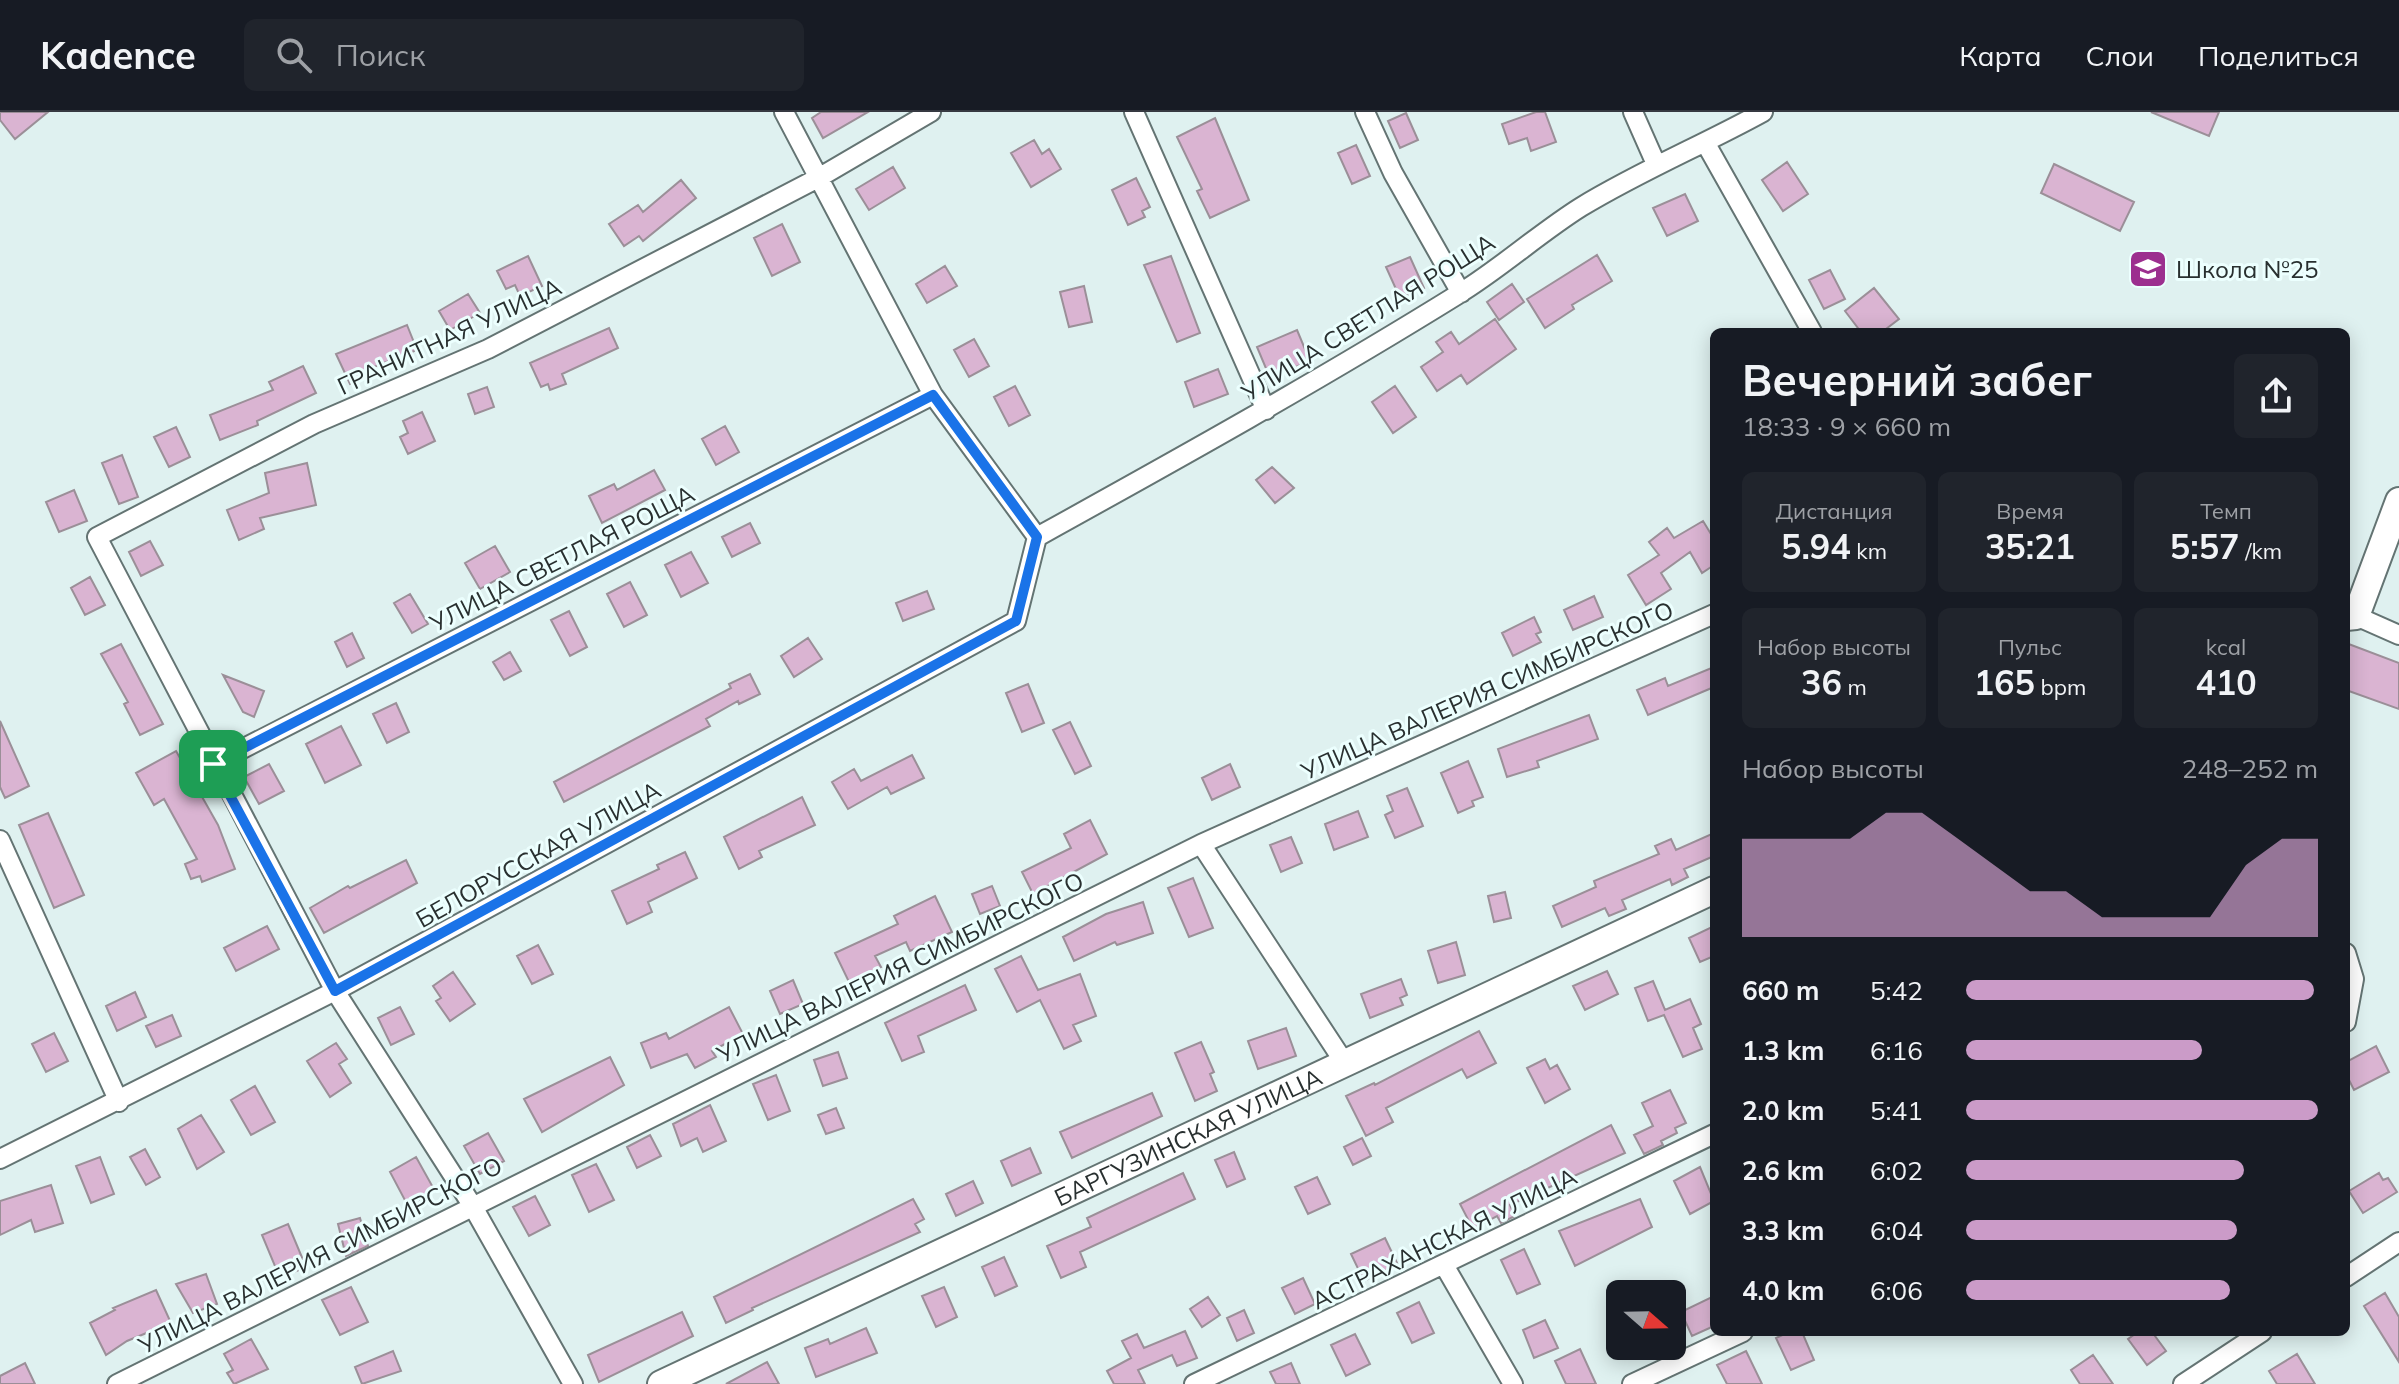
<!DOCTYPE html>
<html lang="ru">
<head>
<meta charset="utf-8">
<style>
  body { margin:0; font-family:Mulish,sans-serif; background:#20242c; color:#f1f3f6; height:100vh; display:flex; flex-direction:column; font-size:30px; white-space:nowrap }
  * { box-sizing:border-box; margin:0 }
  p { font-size:26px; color:#9ea1a6 }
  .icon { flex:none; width:44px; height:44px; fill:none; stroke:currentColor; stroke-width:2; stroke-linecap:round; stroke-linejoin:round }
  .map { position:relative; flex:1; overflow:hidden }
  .side { position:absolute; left:1710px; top:216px; width:640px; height:1008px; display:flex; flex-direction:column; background:#171b24; border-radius:12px; box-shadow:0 4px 20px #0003 }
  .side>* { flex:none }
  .needle { width:52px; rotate:110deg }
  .controls { position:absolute; left:1606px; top:1168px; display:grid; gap:16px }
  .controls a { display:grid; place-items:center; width:80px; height:80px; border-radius:12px; background:#171b24; box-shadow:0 4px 20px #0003; font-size:40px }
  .pin { position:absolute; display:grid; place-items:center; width:68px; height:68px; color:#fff; margin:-34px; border-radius:16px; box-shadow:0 4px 12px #0006 }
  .round { display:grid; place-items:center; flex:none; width:84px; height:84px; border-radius:12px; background:#20242c }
  .headline { display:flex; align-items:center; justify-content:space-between; height:136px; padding:0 32px }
  h1 { font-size:44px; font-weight:700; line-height:60px }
  .metrics { display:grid; grid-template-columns:repeat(3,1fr); gap:12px; height:136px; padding:8px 32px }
  .metrics div { display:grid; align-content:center; border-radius:12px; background:#20242c; text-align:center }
  .metrics b { font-size:34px; font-weight:700 }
  .metrics small { font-size:22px; font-weight:400 }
  .metrics p { font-size:22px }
  .chart { height:224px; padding:16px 32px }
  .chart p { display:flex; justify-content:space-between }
  .chart svg { width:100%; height:144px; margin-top:8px; fill:#cb9bc8; opacity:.7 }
  ul { padding:0 32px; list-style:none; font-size:26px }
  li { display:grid; grid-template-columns:128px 96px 1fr; align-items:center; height:60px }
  li i { height:20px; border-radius:10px; background:#cb9bc8 }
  header { display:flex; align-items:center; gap:48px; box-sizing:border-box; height:112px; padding:0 40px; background:#171b24; border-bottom:2px solid #363941 }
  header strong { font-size:38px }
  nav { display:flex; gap:44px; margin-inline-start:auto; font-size:28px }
  .search { width:560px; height:72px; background:#20242c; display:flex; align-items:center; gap:20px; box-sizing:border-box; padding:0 28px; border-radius:12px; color:#9ea1a6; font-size:30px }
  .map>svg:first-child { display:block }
</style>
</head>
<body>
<header>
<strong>Kadence</strong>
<div class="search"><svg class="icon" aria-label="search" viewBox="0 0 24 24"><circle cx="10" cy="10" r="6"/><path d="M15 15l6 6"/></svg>Поиск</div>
<nav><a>Карта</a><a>Слои</a><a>Поделиться</a></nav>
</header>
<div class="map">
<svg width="2399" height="1272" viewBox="0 0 2399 1272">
  <rect width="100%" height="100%" fill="#dff1f0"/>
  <path fill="#dab4d2" stroke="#9b8f98" stroke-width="2" d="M0,0h48l-33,27 -15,-19z
    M821,0h47l-45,26 -11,-20z
    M1536,0h9l11,30 -25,9 -4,-13 -18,6 -7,-20z
    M2151,0h68l-10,24z
    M1406,1l12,27 -18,8 -12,-27z
    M1215,6l34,82 -39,18 -13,-27 5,-2 -25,-52z
    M1034,28l8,14 7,-5 12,20 -30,18 -20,-34z
    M1356,33l14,31 -18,8 -14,-31z
    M1787,50l21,32 -25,17 -21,-31z
    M2054,52l80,38 -14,29 -79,-38z
    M893,55l12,21 -36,22 -13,-21z
    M1136,66l14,29 -8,4 3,6 -17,8 -16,-35z
    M681,68l15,18 -53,43 -4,-5 -15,10 -15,-22 29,-19 5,7z
    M1685,82l13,27 -31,15 -14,-28z
    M782,112l18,38 -28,14 -18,-38z
    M1597,143l15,26 -40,24 2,4 -29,19 -18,-29z
    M528,144l14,30 -22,10 -5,-11 -9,4 -9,-18z
    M1171,144l29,77 -23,9 -33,-77z
    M1410,145l14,31 -24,10 -14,-31z
    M945,154l12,20 -30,17 -11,-19z
    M1830,158l15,29 -21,10 -15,-29z
    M1512,172l12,18 -25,18 -12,-18z
    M1084,174l8,36 -23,5 -9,-35z
    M1874,176l25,31 -17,13h-21l-16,-21z
    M468,182l12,19 -30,17 -11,-19z
    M1495,207l21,30 -49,35 -6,-9 -24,16 -16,-24 22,-15 -7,-10 15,-10 8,12z
    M407,213l10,25 -46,18 2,5 -23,11 -14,-30z
    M609,216l9,20 -56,26 4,10 -16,6 -2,-6 -7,3 -11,-24z
    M1297,218l13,31 -40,17 -13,-31z
    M974,227l15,27 -20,11 -15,-27z
    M303,254l13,27 -59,28 1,4 -38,15 -10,-25 63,-25 -4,-8z
    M1218,257l10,25 -34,13 -9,-25z
    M1015,274l15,29 -21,11 -15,-29z
    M1395,274l21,31 -23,16 -21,-31z
    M487,275l7,20 -19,7 -7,-20z
    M422,300l13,29 -27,13 -8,-17 8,-4 -5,-12z
    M725,314l14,26 -23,13 -14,-26z
    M176,315l14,30 -21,10 -15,-30z
    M122,343l16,42 -19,7 -17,-41z
    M307,351l9,42 -56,13 4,11 -25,11 -12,-30 42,-17 -4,-20z
    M1272,355l22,21 -19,15 -19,-23z
    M654,358l11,20 -63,33 -13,-27 25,-12 3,6z
    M74,378l13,31 -28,11 -13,-30z
    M1703,409l11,18v26l-12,8 -12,-21 -29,21 10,16 -25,16 -18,-30 31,-20 -10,-13 18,-14 7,10z
    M750,411l10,20 -28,14 -10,-20z
    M150,429l13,24 -22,11 -12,-24z
    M495,434l15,26 -30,17 -15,-26z
    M691,440l17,31 -27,14 -16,-32z
    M90,465l15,28 -20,10 -14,-27z
    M630,470l17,33 -23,12 -17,-33z
    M927,479l7,18 -31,12 -7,-18z
    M410,482l18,30 -16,9 -18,-30z
    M1594,484l9,21 -30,13 -9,-20z
    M569,499l18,36 -17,9 -19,-36z
    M1534,505l7,15 -5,2 5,8 -28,14 -11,-23z
    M352,521l12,25 -17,9 -12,-25z
    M808,526l14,21 -28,18 -13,-21z
    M2346,531l53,20v46l-53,-19z
    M121,532l42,80 -23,11 -16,-31 4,-2 -27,-48z
    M510,540l11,19 -17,9 -11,-18z
    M1714,555v20l-66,28 -11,-25 28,-12 3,8z
    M750,562l10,20 -21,10 -1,-3 -32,18 4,7 -146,76 -10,-20 177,-94 -2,-4z
    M223,563l41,16 -10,26 -11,-5z
    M1028,572l16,39 -22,9 -16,-39z
    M396,591l13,29 -22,11 -14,-29z
    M1589,603l9,24 -61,22 2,6 -32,10 -9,-28z
    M0,609l29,65 -24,12 -5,-11z
    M1070,610l21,44 -16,8 -22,-44z
    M341,614l20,39 -36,18 -19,-39z
    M176,639l42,74 17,44 -33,13 -2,-6 -9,3 -6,-15 12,-5 -33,-60 -10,6 -18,-32z
    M912,643l12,23 -33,16 -4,-7 -39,22 -16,-27 22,-13 7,12z
    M1468,649l15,36 -11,4 2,5 -16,7 -17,-40z
    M269,652l15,27 -25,13 -15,-27z
    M1230,652l10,23 -28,13 -10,-22z
    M1407,676l16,38 -28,12 -10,-23 8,-4 -6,-15z
    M802,685l13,28 -56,26 3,6 -23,12 -15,-32z
    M1358,699l10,26 -34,13 -9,-26z
    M48,701l36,82 -30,13 -35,-83z
    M1090,708l17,34 -74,40 -11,-22 49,-24 -7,-14z
    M1714,721v23l-30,13 4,8 -16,8 -2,-6 -48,21 4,9 -17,7 -4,-8 -43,19 -9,-21 43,-19 -2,-6 65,-27 -4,-8 16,-7 5,11z
    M1291,725l11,26 -21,9 -11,-27z
    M685,740l12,26 -49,24 4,10 -25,12 -15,-33 47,-22 -2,-4z
    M406,748l11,23 -93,50 -14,-25 38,-22 2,2z
    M1193,766l20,50 -24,9 -21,-49z
    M992,774l8,20 -20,8 -8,-20z
    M1505,780l6,26 -17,4 -6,-26z
    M935,784l17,36 -42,19 -4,-9 -31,14 6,11 -32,15 -14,-29 63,-29 -4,-8z
    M1143,790l10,31 -36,12 -2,-3 -41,19 -11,-24 43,-23z
    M267,814l12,23 -43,22 -12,-23z
    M1714,814v30l-14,6 -11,-24z
    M1456,830l9,33 -27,8 -10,-32z
    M538,833l15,29 -21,10 -15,-28z
    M1021,844l17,34 42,-16 16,42 -23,9 8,16 -17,8 -24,-49 -23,12 -22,-43z
    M1607,859l11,23 -33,16 -12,-24z
    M453,860l22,32 -25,17 -14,-20 5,-3 -8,-12z
    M1401,867l6,16 -7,3 3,7 -33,13 -9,-24z
    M793,868l10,24 -23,10 -10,-23z
    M1653,869l12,29 25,-11 11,25 -8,4 9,21 -19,8 -19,-42 -16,6 -13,-33z
    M965,873l11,25 -58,26 6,16 -22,9 -17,-38z
    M135,880l11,25 -29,14 -11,-25z
    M400,895l14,27 -23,11 -13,-27z
    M729,895l14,27 -31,17 4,6 -21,11 -8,-14 -36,14 -10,-25 25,-10 3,6z
    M172,903l9,21 -25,11 -10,-21z
    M1286,916l10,28 -38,13 -10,-28z
    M1479,919l17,32 -29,15 -5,-9 -76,39 7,14 -27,14 -20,-40 28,-13 1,2z
    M54,921l14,28 -22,11 -14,-28z
    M1201,930l13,30 -4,2 7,17 -22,10 -20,-48z
    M336,931l11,16 -8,5 12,19 -21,14 -23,-36z
    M2376,934l13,26 -35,18 -8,-16v-12z
    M838,940l9,26 -24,8 -9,-26z
    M610,945l14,28 -82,47 -18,-33z
    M1545,947l5,10 7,-4 13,24 -25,14 -18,-35z
    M776,963l14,36 -22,9 -15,-36z
    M255,974l20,36 -24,13 -20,-35z
    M1670,978l16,33 -11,5 2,5 -16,8 2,4 -19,9 -10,-19 19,-9 -11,-23z
    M1152,981l10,23 -90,42 -12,-26z
    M710,993l16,36 -23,11 -6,-14 -16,8 -8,-22z
    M836,996l8,20 -18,6 -8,-19z
    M201,1003l23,37 -27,17 -19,-40z
    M1611,1013l14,28 -115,52 5,11 -14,7 -4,-7 -24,13 -13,-25z
    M488,1021l16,28 -24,13 -16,-28z
    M650,1023l11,21 -24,12 -10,-21z
    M1362,1026l9,18 -18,9 -9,-18z
    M1030,1036l11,25 -29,13 -11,-25z
    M145,1037l15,28 -14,8 -16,-28z
    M1234,1040l11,27 -18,8 -12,-27z
    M100,1045l14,37 -23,9 -15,-37z
    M416,1045l19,34 -27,15 -18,-34z
    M596,1052l18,36 -25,12 -17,-37z
    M1700,1055l14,34 -24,13 -16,-33z
    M1183,1061l12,26 -115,53 6,15 -25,11 -14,-32 44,-19 -4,-9z
    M2379,1061l4,7 5,-2 9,14 -34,21 -14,-22z
    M1317,1065l13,27 -22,10 -13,-27z
    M973,1069l10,22 -27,13 -10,-22z
    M51,1073l12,38 -28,9 -4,-12 -31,15v-34z
    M535,1084l15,29 -21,11 -16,-29z
    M913,1087l11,20 -9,5 5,8 -168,76 1,2 -27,13 -12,-26z
    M1640,1087l12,28 -77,39 -16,-35z
    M360,1106l8,28 -22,10 -8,-32z
    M288,1112l18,43 -26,11 -18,-43z
    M1385,1126l13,27 -34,16 -13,-27z
    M1524,1137l16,35 -23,10 -16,-34z
    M1004,1145l13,29 -22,10 -13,-29z
    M206,1162l11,30 -24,9 -17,-29z
    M1303,1166l12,26 -20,10 -13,-26z
    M351,1175l17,35 -28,13 -18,-35z
    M944,1175l13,30 -21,10 -14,-31z
    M156,1178l15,33 -44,18 -21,14 -16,-32 25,-13 -2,-2z
    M2385,1181l14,24v45l-35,-56z
    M1714,1184v30l-22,10 -11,-24z
    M1208,1185l12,18 -18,12 -12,-18z
    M1419,1190l15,31 -22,10 -15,-30z
    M1244,1198l10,23 -17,8 -10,-23z
    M682,1200l11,24 -94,46 -11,-27z
    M1545,1208l13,28 -24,10 -11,-28z
    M866,1216l11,25 -61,24 -11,-29 23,-9 2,5z
    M1185,1219l12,27 -20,8 -5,-11 -34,15 7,14h-31l-7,-13 24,-13 -9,-17 15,-7 7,14z
    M1789,1220h13l12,28 -23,10 -15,-32z
    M2138,1220h14l14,19 -19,14 -19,-26z
    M1355,1222l15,30 -24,12 -15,-31z
    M251,1227l17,30 -34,15 -7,-11 6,-3 -9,-16z
    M1580,1237l16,35h-30l-11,-23z
    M393,1239l8,20 -39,13 -7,-17z
    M1746,1239l16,33h-35l-10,-19z
    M2297,1242l18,30h-38l-8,-13z
    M2093,1243l20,29h-33l-9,-14z
    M767,1250l12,22h-53z
    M25,1251l10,21h-35v-8z
    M1291,1251l9,21h-24l-6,-12z"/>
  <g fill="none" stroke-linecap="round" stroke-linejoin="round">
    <defs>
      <path id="street" d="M784,0l149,283 104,142
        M1134,0l132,298
        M1365,0l28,61 68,120
        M1633,0l23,52
        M1706,32l106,188
        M1037,425c141,-78 283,-157 420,-242 43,-26 81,-61 124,-88 59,-36 122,-62 182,-95
        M2356,504l43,19
        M213,652l720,-369
        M0,728l119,262
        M1201,732l143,218
        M2346,841l8,26 -8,43
        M0,1047l335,-168 681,-370 21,-84
        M1444,1153l69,119
        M2346,1165l53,-35
        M117,1272l1084,-540 513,-230
        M573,1272l-101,-179 -137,-214 -238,-454 217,-113 174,-75 332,-172 111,-65
        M1194,1272l520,-250
        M1632,1272l111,-52
        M2183,1272l79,-52"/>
      <g id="secondary">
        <path d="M2346,505l10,-1 43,-115"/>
        <path id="s1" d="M661,1272l1053,-494"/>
      </g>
    </defs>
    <use href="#street" stroke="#647473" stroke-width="22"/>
    <use href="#secondary" stroke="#647473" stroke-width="30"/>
    <use href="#street" stroke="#fff" stroke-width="18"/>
    <use href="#secondary" stroke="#fff" stroke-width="26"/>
  </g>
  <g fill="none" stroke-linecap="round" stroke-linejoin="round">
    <defs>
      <path id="route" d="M933,283l104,142 -21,84 -681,370 -122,-227z"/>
    </defs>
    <use href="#route" stroke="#fff" stroke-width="16"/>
    <use href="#route" stroke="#1a73e8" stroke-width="10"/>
  </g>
  <defs>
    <symbol id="school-square" viewBox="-11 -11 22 22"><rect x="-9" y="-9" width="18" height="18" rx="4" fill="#9c2f8f" stroke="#ecfffe"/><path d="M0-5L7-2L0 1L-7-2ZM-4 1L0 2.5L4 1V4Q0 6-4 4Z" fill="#fff"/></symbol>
  </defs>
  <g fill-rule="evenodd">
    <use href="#school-square" x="2126" y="135" width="44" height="44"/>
  </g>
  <g text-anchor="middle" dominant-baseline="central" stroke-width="6" stroke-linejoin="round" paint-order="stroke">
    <g font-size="24" fill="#293030" stroke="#ecfffe" text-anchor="start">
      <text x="2176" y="157">Школа №25</text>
    </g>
    <g font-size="24" fill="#293030" stroke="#ecfffe">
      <text transform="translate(1368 205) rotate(-32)">УЛИЦА СВЕТЛАЯ РОЩА</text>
      <text transform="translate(449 224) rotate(-25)">ГРАНИТНАЯ УЛИЦА</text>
      <text transform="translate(562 446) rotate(-27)">УЛИЦА СВЕТЛАЯ РОЩА</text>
      <text transform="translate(1487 578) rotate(-24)">УЛИЦА ВАЛЕРИЯ СИМБИРСКОГО</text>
      <text transform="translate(538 742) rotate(-29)">БЕЛОРУССКАЯ УЛИЦА</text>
      <text transform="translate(900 855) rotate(-26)">УЛИЦА ВАЛЕРИЯ СИМБИРСКОГО</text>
      <text stroke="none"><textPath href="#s1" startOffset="582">БАРГУЗИНСКАЯ УЛИЦА</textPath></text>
      <text transform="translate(1444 1126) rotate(-26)">АСТРАХАНСКАЯ УЛИЦА</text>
      <text transform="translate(320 1143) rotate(-27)">УЛИЦА ВАЛЕРИЯ СИМБИРСКОГО</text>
    </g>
  </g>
</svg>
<div class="controls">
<a><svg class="needle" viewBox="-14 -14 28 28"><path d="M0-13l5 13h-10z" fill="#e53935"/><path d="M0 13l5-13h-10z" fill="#9ea1a6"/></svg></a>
</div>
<div class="pin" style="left:213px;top:652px;background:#1e9e55"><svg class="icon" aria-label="arrive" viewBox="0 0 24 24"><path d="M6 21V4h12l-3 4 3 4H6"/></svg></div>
<section class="side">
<div class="headline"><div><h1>Вечерний забег</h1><p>18:33 · 9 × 660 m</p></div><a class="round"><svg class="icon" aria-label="share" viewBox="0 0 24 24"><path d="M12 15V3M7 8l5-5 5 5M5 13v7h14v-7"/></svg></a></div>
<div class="metrics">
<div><p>Дистанция</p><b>5.94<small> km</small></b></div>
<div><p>Время</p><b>35:21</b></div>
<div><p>Темп</p><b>5:57<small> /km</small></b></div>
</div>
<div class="metrics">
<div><p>Набор высоты</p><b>36<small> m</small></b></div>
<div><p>Пульс</p><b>165<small> bpm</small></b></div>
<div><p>kcal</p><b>410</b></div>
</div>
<div class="chart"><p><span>Набор высоты</span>248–252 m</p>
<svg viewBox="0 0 160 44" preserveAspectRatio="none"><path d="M0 44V14L10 14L20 14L30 14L40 6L50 6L60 14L70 22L80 30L90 30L100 38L110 38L120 38L130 38L140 22L150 14L160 14V44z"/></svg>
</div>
<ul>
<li><b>660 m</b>5:42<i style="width:99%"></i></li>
<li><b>1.3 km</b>6:16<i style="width:67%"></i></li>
<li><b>2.0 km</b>5:41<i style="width:100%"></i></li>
<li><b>2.6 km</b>6:02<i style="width:79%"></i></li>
<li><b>3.3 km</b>6:04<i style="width:77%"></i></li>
<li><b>4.0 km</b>6:06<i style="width:75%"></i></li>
</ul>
</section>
</div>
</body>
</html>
